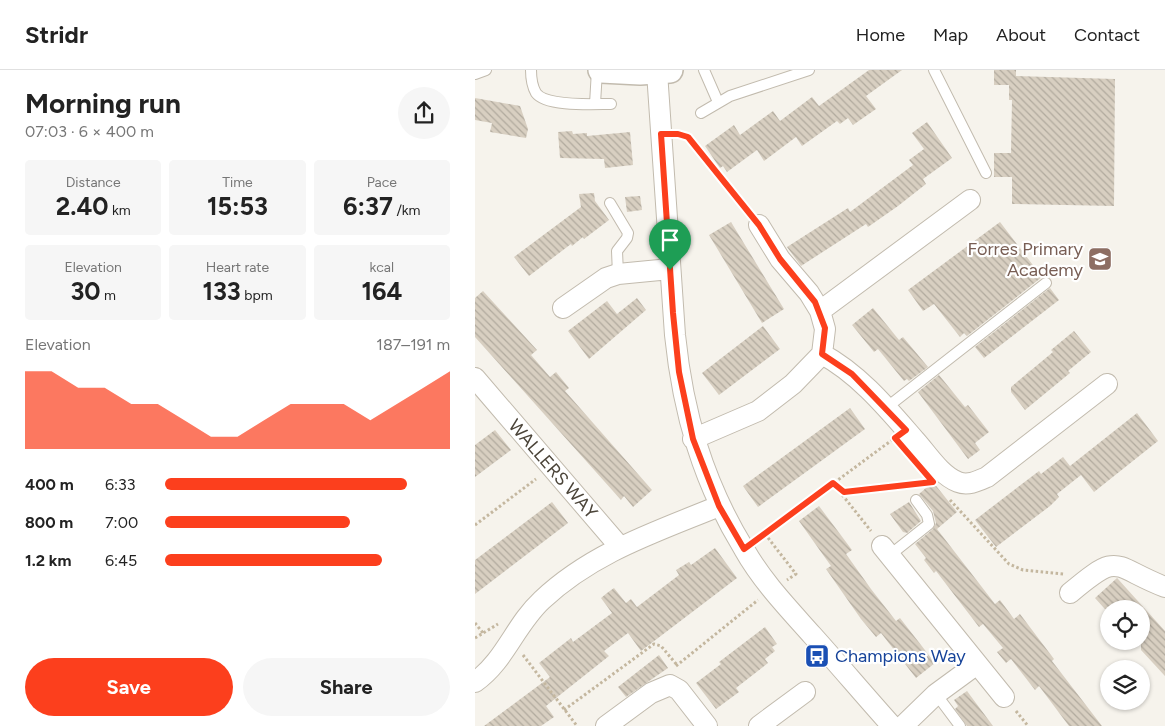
<!DOCTYPE html>
<html lang="en">
<head>
<meta charset="utf-8">
<style>
  body { margin:0; font-family:Figtree,sans-serif; background:#f6f6f6; color:#222; height:100vh; display:flex; flex-direction:column; font-size:19px; white-space:nowrap }
  * { box-sizing:border-box; margin:0 }
  p { font-size:16px; color:#767676 }
  .icon { flex:none; width:28px; height:28px; fill:none; stroke:currentColor; stroke-width:2; stroke-linecap:round; stroke-linejoin:round }
  .map { position:relative; flex:1; overflow:hidden }
  .side { display:flex; flex-direction:column; background:#fff; width:475px }
  .side>* { flex:none }
  .controls { position:absolute; left:625px; top:530px; display:grid; gap:10px }
  .controls a { display:grid; place-items:center; width:50px; height:50px; border-radius:50%; background:#fff; box-shadow:0 1px 4px #0004; font-size:25px }
  .pin { position:absolute; display:grid; place-items:center; width:42px; height:42px; color:#fff; margin:-51px -21px; border-radius:50% 50% 50% 0; rotate:-45deg; box-shadow:0 0 5px #0007 }
  .pin .icon { rotate:45deg }
  .round { display:grid; place-items:center; flex:none; width:52px; height:52px; border-radius:26px; background:#f6f6f6 }
  .headline { display:flex; align-items:center; justify-content:space-between; height:85px; padding:0 25px }
  h1 { font-size:28px; font-weight:700; line-height:38px }
  .stats { display:grid; grid-template-columns:repeat(3,1fr); gap:8px; height:85px; padding:5px 25px }
  .stats div { display:grid; align-content:center; border-radius:5px; background:#f6f6f6; text-align:center }
  .stats b { font-size:25px; font-weight:700 }
  .stats small { font-size:14px; font-weight:400 }
  .stats p { font-size:14px }
  .chart { height:140px; padding:10px 25px }
  .chart p { display:flex; justify-content:space-between }
  .chart svg { width:100%; height:90px; margin-top:5px; fill:#fc3f1d; opacity:.7 }
  .action { display:flex; gap:10px; margin-top:auto; padding:10px 25px }
  .action a { flex:1; height:58px; border-radius:30px; background:#fc3f1d; color:#fff; font-size:20px; font-weight:700; line-height:58px; text-align:center }
  .action a+a { background:#f6f6f6; color:#222 }
  ul { padding:0 25px; list-style:none; font-size:16px }
  li { display:grid; grid-template-columns:80px 60px 1fr; align-items:center; height:38px }
  li i { height:12px; border-radius:6px; background:#fc3f1d }
  header { display:flex; align-items:center; gap:30px; box-sizing:border-box; height:70px; padding:0 25px; background:#fff; border-bottom:1px solid #e0e0e0 }
  header strong { font-size:24px }
  nav { display:flex; gap:28px; margin-inline-start:auto; font-size:18px }
  main { display:flex; flex:1; min-height:0 }
  .map>svg:first-child { display:block }
</style>
</head>
<body>
<header>
<strong>Stridr</strong>
<nav><a>Home</a><a>Map</a><a>About</a><a>Contact</a></nav>
</header>
<main>
<section class="side">
<div class="headline"><div><h1>Morning run</h1><p>07:03 · 6 × 400 m</p></div><a class="round"><svg class="icon" aria-label="share" viewBox="0 0 24 24"><path d="M12 15V3M7 8l5-5 5 5M5 13v7h14v-7"/></svg></a></div>
<div class="stats">
<div><p>Distance</p><b>2.40<small> km</small></b></div>
<div><p>Time</p><b>15:53</b></div>
<div><p>Pace</p><b>6:37<small> /km</small></b></div>
</div>
<div class="stats">
<div><p>Elevation</p><b>30<small> m</small></b></div>
<div><p>Heart rate</p><b>133<small> bpm</small></b></div>
<div><p>kcal</p><b>164</b></div>
</div>
<div class="chart"><p><span>Elevation</span>187–191 m</p>
<svg viewBox="0 0 160 44" preserveAspectRatio="none"><path d="M0 44V6L10 6L20 14L30 14L40 22L50 22L60 30L70 38L80 38L90 30L100 22L110 22L120 22L130 30L140 22L150 14L160 6V44z"/></svg>
</div>
<ul>
<li><b>400 m</b>6:33<i style="width:85%"></i></li>
<li><b>800 m</b>7:00<i style="width:65%"></i></li>
<li><b>1.2 km</b>6:45<i style="width:76%"></i></li>
</ul>
<div class="action"><a>Save</a><a>Share</a></div>
</section>
<div class="map">
<svg width="690" height="656" viewBox="0 0 690 656">
  <defs>
    <pattern id="building-back-hatch" width="6" height="6" patternUnits="userSpaceOnUse" patternTransform="scale(1.25)"><rect width="6" height="6" fill="#d8cfc1"/><path d="M-1 5l2 2M0 0l6 6M5-1l2 2" fill="none" stroke="#b1aa9e"/></pattern>
  </defs>
  <rect width="100%" height="100%" fill="#f6f3ec"/>
  <path fill="url(#building-back-hatch)" d="M394,0h33l-36,26 10,13 -23,16 -5,-7 -8,6 -3,-3 -35,25 -6,-9 -32,24 -7,-11 -30,22 -4,-6 -3,2 -15,-22 29,-21 6,10 33,-24 7,10 32,-24 7,9z
    M519,0h22v6l99,3 -1,127 -102,-2v-27h-18v-24h17l1,-53h-3v-15h-15z
    M0,28l45,8 8,23 -2,9 -36,-6 2,-9 -17,-3z
    M452,52l25,36 -29,21 3,5 -28,22 -30,21 -2,-3 -65,42 -14,-19 61,-39 2,4 63,-47 -4,-5 15,-11 -12,-16z
    M97,61l1,3 14,-1v3l43,-4 3,33 -28,3 -1,-9 -44,-1 -2,-26z
    M119,123l1,8 14,19 -25,19 -1,-2 -11,9 -1,-2 -42,32 -15,-19 67,-50 -2,-13z
    M165,126l2,14 -15,2 -2,-15z
    M256,152l53,87 -22,14 -53,-88z
    M525,152l42,55 -75,59 -3,-3 -4,4 -26,-33 -11,7 -15,-21z
    M575,218l9,12 -75,58 -9,-11z
    M8,221l54,59 -6,5 19,22 6,-5 13,16 -4,3 87,99 -19,17 -9,-11 -3,4 -146,-163v-39z
    M162,228l9,12 -57,49 -21,-28 39,-30 10,13z
    M398,238l26,32 4,-3 25,30 -19,14 -2,-2 -3,2 -26,-32 -4,3 -22,-27z
    M288,256l17,23 -61,46 -17,-22z
    M599,261l17,21 -23,19 2,2 -45,37 -14,-18v-5l42,-35 -2,-2z
    M464,305l26,32 3,-2 21,27 -14,11 5,7 -12,9 -50,-67z
    M375,338l15,21 -107,78 -15,-21z
    M662,343l21,28 -64,51 -13,-17 -24,19 2,3 -9,9 -54,41 -21,-27 64,-49 2,3 22,-17 7,9z
    M20,360l16,20 -36,27v-32z
    M458,412l24,30 -20,17 58,75 5,-4 14,19 6,-5 34,45 -2,2 50,65h-33l-30,-40 -4,4 -24,-31 -5,4 -9,-11 6,-4 -20,-24 -4,3 -43,-56 -2,2 -10,-13 2,-2 -11,-14 18,-15 3,-6 -3,-12 -14,-17z
    M77,432l16,21 -93,71v-34z
    M434,432l12,19 -14,12 -4,-1 -13,-18z
    M344,436l33,44 -6,4 25,35 25,32 4,-3 35,45 -19,15 -35,-45 -5,4 -15,-18 -35,-50 5,-3 -32,-45z
    M240,478l22,30 -96,73 -13,-18 -24,18 5,5 -63,50 8,11 -13,9h-57l66,-49 -11,-14 32,-25 2,4 39,-29 -11,-15 6,-5 7,-5 12,15 5,-4 6,8 42,-32 -3,-5 13,-8 2,3z
    M642,508l48,53v45l-24,-26v-41h-36l-10,-11z
    M290,557l12,17 -5,3 3,4 -10,8 3,4 -32,25 3,4 -23,17 -20,-26 25,-19 -2,-2z
    M184,585l9,13 -42,29 -8,-10z
    M492,621l26,35h-26l-12,-17 3,-3 -4,-6z"/>
  <g fill="none" stroke-linecap="round" stroke-linejoin="round">
    <defs>
      <path id="service" d="M56,0c0,7 1,16 5,23 10,14 58,11 75,11
        M229,0l14,32
        M459,0l52,103
        M0,4l11,-4
        M120,34l2,-34
        M226,43l29,-17 79,-26
        M135,133l18,30 -1,5 -10,13 1,23
        M411,338l160,-125
        M415,485l39,-31 -2,-9 -11,-15
        M461,624l24,32"/>
      <path id="minor" d="M182,2l18,263c8,78 28,147 69,214 18,32 44,59 68,86 27,30 53,61 80,91
        M88,238l43,-30 12,-4 52,-5
        M345,241l150,-111
        M347,284c37,20 65,54 92,85 13,14 26,36 44,43 10,4 20,-1 29,-5l120,-93
        M0,308l145,169
        M218,369l65,-28 35,-27 29,-30 3,-25 -5,-18 -11,-18 -29,-34 -21,-34
        M407,476l122,151
        M595,523c51,-43 41,-27 95,-6
        M0,612c30,-21 40,-57 67,-82 51,-48 114,-68 177,-94
        M131,656l45,-33 19,-8 9,5 28,36
        M284,656l46,-34
        M428,656l33,-32 41,-30"/>
      <path id="tertiary" d="M126,0l39,2 30,-2"/>
    </defs>
    <use href="#service" stroke="#c2bbae" stroke-width="12"/>
    <use href="#minor" stroke="#c2bbae" stroke-width="22"/>
    <use href="#tertiary" stroke="#c2bbae" stroke-width="28"/>
    <path stroke="#c4b79f" stroke-width="3" stroke-dasharray="2.5 2.5" stroke-linecap="butt" d="M205,64l8,3 5,6 54,68
      M358,413l11,8 83,-9
      M361,417l35,44
      M475,430l59,64 14,6 41,4
      M0,455l61,-46
      M290,464l31,40 -9,6
      M283,469l134,-99
      M0,553l8,10
      M0,568l23,-14
      M48,585l54,71
      M201,596l82,-66
      M89,640l90,-66 7,2 16,19
      M541,641l12,15"/>
    <use href="#service" stroke="#fff" stroke-width="10"/>
    <use href="#minor" stroke="#fff" stroke-width="20"/>
    <use href="#tertiary" stroke="#fff" stroke-width="25"/>
  </g>
  <g fill="none" stroke-linecap="round" stroke-linejoin="round">
    <defs>
      <path id="route" d="M186,64h17l10,3 71,88 21,34 35,43 10,26 -3,26 30,20 54,56 -11,8 38,44 -89,10 -11,-9 -89,66 -25,-43 -26,-67 -14,-67 -6,-59z"/>
    </defs>
    <use href="#route" stroke="#fff" stroke-width="10"/>
    <use href="#route" stroke="#fc3f1d" stroke-width="6"/>
  </g>
  <defs>
    <symbol id="school-square" viewBox="-11 -11 22 22"><rect x="-9" y="-9" width="18" height="18" rx="4" fill="#8d6e63" stroke="#fff"/><path d="M0-5L7-2L0 1L-7-2ZM-4 1L0 2.5L4 1V4Q0 6-4 4Z" fill="#fff"/></symbol>
    <symbol id="bus-square" viewBox="-11 -11 22 22"><rect x="-9" y="-9" width="18" height="18" rx="4" fill="#1a4fb4" stroke="#fff"/><path d="M-5-6H5V4H4V6H2V4H-2V6H-4V4H-5ZM-3.5-4V0h7V-4ZM-3.5 1.2v1.5H-2V1.2ZM2 1.2v1.5H3.5V1.2Z" fill="#fff"/></symbol>
  </defs>
  <g fill-rule="evenodd">
    <use href="#school-square" x="611" y="175" width="28" height="28"/>
    <use href="#bus-square" x="328" y="572" width="28" height="28"/>
  </g>
  <g text-anchor="middle" dominant-baseline="central" stroke-width="4.5" stroke-linejoin="round" paint-order="stroke">
    <g font-size="18" fill="#785e54" stroke="#fff" text-anchor="end">
      <text x="608" y="179">Forres Primary<tspan x="608" dy="21">Academy</tspan></text>
    </g>
    <g font-size="18" fill="#4b4439" stroke="#fff">
      <text transform="translate(78 399) rotate(49)">WALLERS WAY</text>
    </g>
    <g font-size="18" fill="#164399" stroke="#fff" text-anchor="start">
      <text x="360" y="586">Champions Way</text>
    </g>
  </g>
</svg>
<div class="controls">
<a><svg class="icon" aria-label="locate" viewBox="0 0 24 24"><circle cx="12" cy="12" r="6"/><path d="M12 2v4M12 18v4M2 12h4M18 12h4"/></svg></a>
<a><svg class="icon" aria-label="layers" viewBox="0 0 24 24"><path d="M12 4l9 5-9 5-9-5zM3 14l9 5 9-5"/></svg></a>
</div>
<div class="pin" style="left:195px;top:200px;background:#1e9e55"><svg class="icon" aria-label="arrive" viewBox="0 0 24 24"><path d="M6 21V4h12l-3 4 3 4H6"/></svg></div>
</div>
</main>
</body>
</html>
